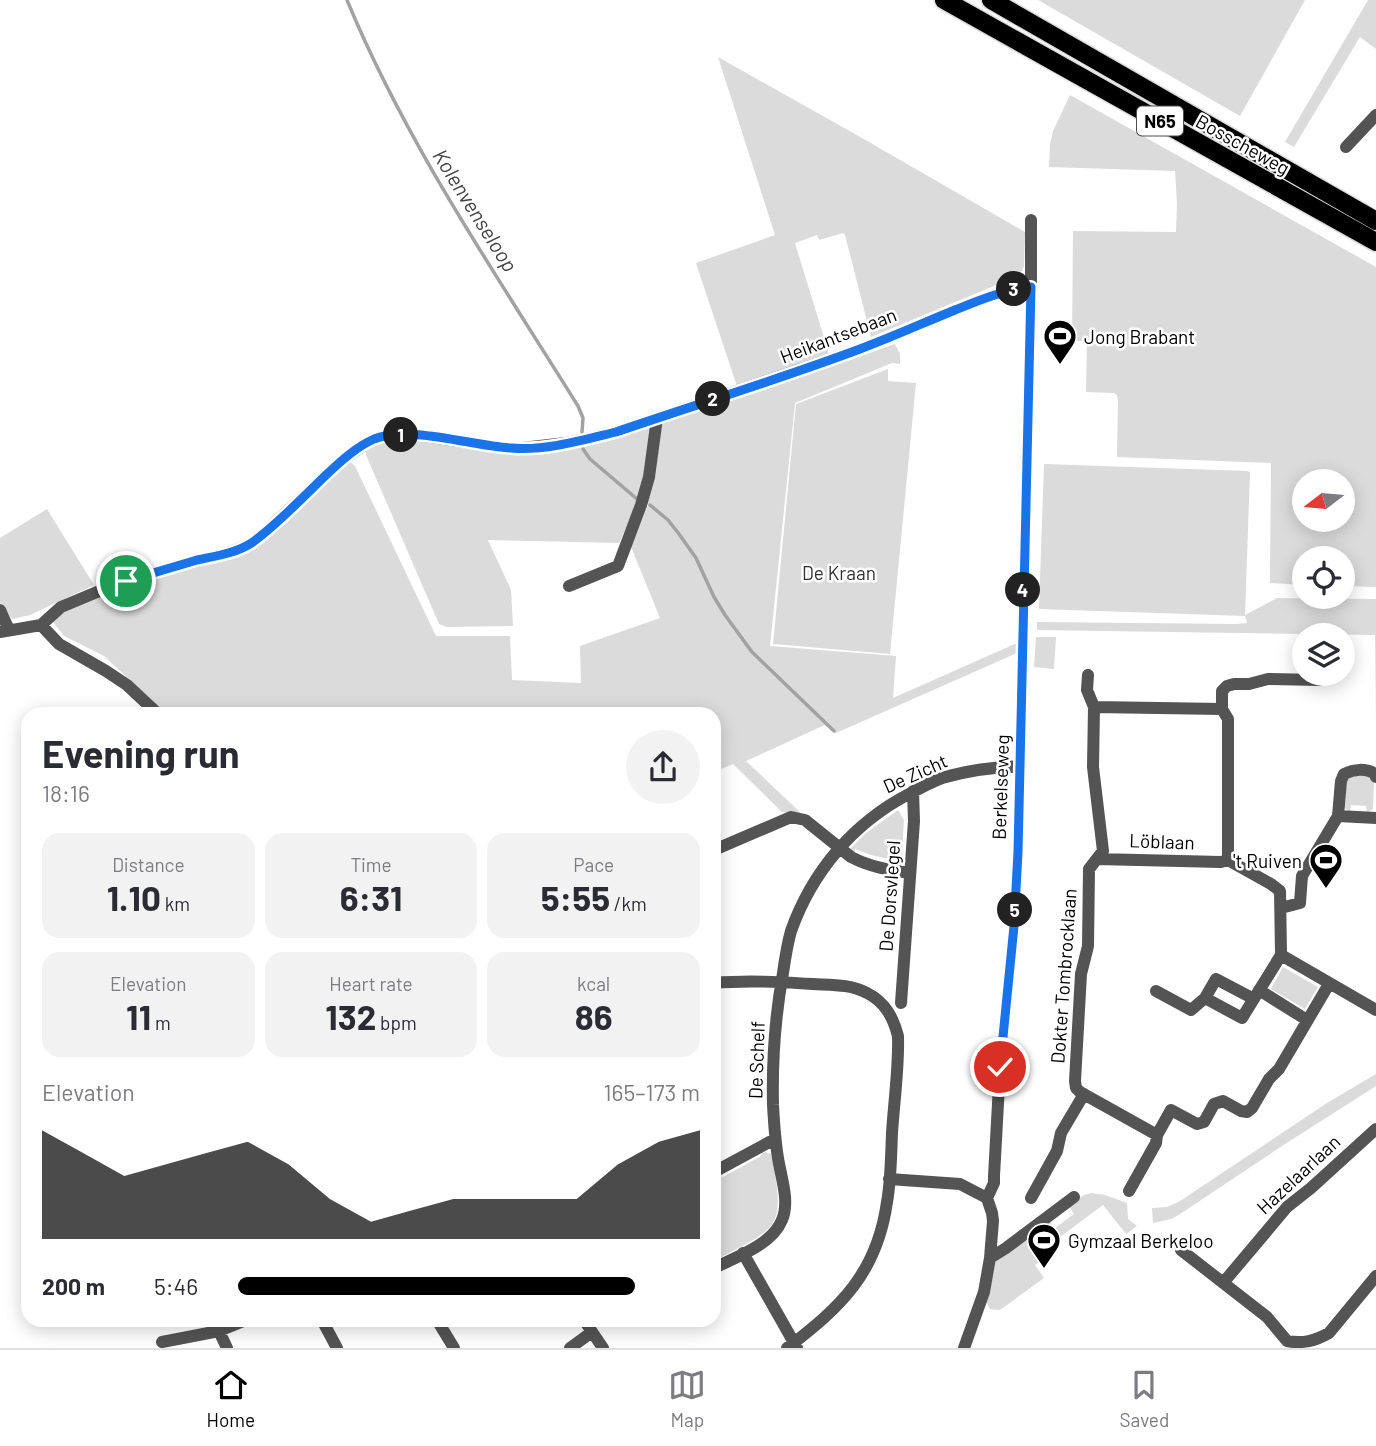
<!DOCTYPE html>
<html lang="en">
<head>
<meta charset="utf-8">
<style>
  body { margin:0; font-family:Barlow,sans-serif; background:#f2f2f3; color:#2b2b33; height:100vh; display:flex; flex-direction:column; font-size:26px; white-space:nowrap }
  * { box-sizing:border-box; margin:0 }
  p { font-size:23px; color:#7c7c81 }
  .icon { flex:none; width:38px; height:38px; fill:none; stroke:currentColor; stroke-width:2; stroke-linecap:round; stroke-linejoin:round }
  .map { position:relative; flex:1; overflow:hidden }
  .details { position:absolute; left:21px; top:707px; width:700px; height:620px; display:flex; flex-direction:column; background:#fff; border-radius:21px; box-shadow:0 4px 18px #0003 }
  .details>* { flex:none }
  .needle { width:46px; rotate:254deg }
  .buttons { position:absolute; left:1292px; top:469px; display:grid; gap:14px }
  .buttons a { display:grid; place-items:center; width:63px; height:63px; border-radius:50%; background:#fff; box-shadow:0 4px 18px #0003; font-size:35px }
  .pin { position:absolute; display:grid; place-items:center; width:60px; height:60px; color:#fff; margin:-30px; border:4px solid #fff; border-radius:50%; box-shadow:0 2px 7px #0007 }
  .km { position:absolute; width:35px; height:35px; margin:-18px; border-radius:50%; background:#222; color:#fff; font-size:19px; line-height:35px; text-align:center }
  .round { display:grid; place-items:center; flex:none; width:74px; height:74px; border-radius:37px; background:#f2f2f3 }
  .summary { display:flex; align-items:center; justify-content:space-between; height:119px; padding:0 21px }
  h1 { font-size:38px; font-weight:700; line-height:52px }
  .figures { display:grid; grid-template-columns:repeat(3,1fr); gap:10px; height:119px; padding:7px 21px }
  .figures div { display:grid; align-content:center; border-radius:18px; background:#f2f2f3; text-align:center }
  .figures b { font-size:35px; font-weight:700 }
  .figures small { font-size:19px; font-weight:400 }
  .figures p { font-size:19px }
  .chart { height:196px; padding:14px 21px }
  .chart p { display:flex; justify-content:space-between }
  .chart svg { width:100%; height:126px; margin-top:7px; fill:#000; opacity:.7 }
  ul { padding:0 21px; list-style:none; font-size:23px }
  li { display:grid; grid-template-columns:112px 84px 1fr; align-items:center; height:52px }
  li i { height:18px; border-radius:9px; background:#000 }
  .menu { display:flex; justify-content:space-around; align-items:center; height:98px; border-top:2px solid #e1e1e2; background:#fff; font-size:19px; color:#7c7c81 }
  .menu a { display:grid; justify-items:center; gap:4px }
  .menu .active { color:#000 }
  .map>svg:first-child { display:block }
</style>
</head>
<body>
<div class="map">
<svg width="1376" height="1348" viewBox="0 0 1376 1348">
  <rect width="100%" height="100%" fill="#fff"/>
  <path fill="#dbdbdb" fill-rule="evenodd" d="M1038,0h267l-65,116z
    M1368,0h8v49l-16,-12 -66,110 -9,-5z
    M718,57l144,81 163,94 -1,34 -2,5 -11,8 -140,58 -26,-102 -2,-2 -24,7 -2,-5 -22,8 34,111 -92,32 -41,-123 79,-28z
    M1070,95l306,172v320l-34,-1v-28h-38v27l-34,-2 1,-120 -154,-6 1,-56 -1,-6 -3,-2 -28,-1 1,-51h-15l1,-110 103,1 1,-28 -2,-33 -126,-4 1,-23 3,-13zM1304,481h38v39h-38z
    M895,344l5,10v10l-8,-1 -97,40 -25,243 126,10 -3,42 124,-55v10l-181,80 -9,-9 -81,37 56,53 -20,-2 -49,-48 -19,8v-58h-547l-63,-58 -40,-20 -11,-14 12,-11 43,-18 42,-14 74,-19 125,-99 6,5 81,170h74l2,44 69,3 -1,-37 80,-28 -29,-71 17,-42 -8,-8 -21,46 -131,-3 23,50 2,36 -66,1 -8,-3 -73,-169v-5l9,-5 27,-6 79,10 169,-23 102,-32z
    M888,369v12l28,2 -26,271 -117,-10 23,-240z
    M1044,464l203,7 3,1 -5,143 32,-17 99,1v124l-1,-88 -338,-5v-8l199,2 11,-1 -2,-7 -206,-7z
    M47,509l47,76 -64,30 -18,4 -12,-17v-64z
    M1036,637h20l-2,32 -20,-2z
    M1367,775l7,7 -1,27 -6,4 -1,-7 -15,-1 -1,8 -5,-5 2,-31z
    M898,810l6,10 -3,48h-3l-4,-8 -23,-5 -16,-6v5l-6,-4 17,-17z
    M1283,967l35,20 -13,22 -34,-20z
    M1376,1074v12l-94,60 -102,68 -9,5 -18,4 -1,-15 15,-1 13,-6 147,-98z
    M765,1152l6,2c16,76 7,73 -57,107v-82l4,-3 5,1 38,-21 1,-3z
    M1091,1193l14,2 22,8 1,16 9,7 -11,8 -23,-29 -47,35 -6,-8 -20,15 10,14 -5,4 9,13 -44,32 -10,-1 -3,-6 9,-44 53,-38 6,7 19,-14 -5,-8 15,-11z"/>
  <g fill="none" stroke-linecap="round" stroke-linejoin="round">
    <path stroke="#a2a2a2" stroke-width="3.5" d="M347,0c60,145 149,274 231,406l5,12 -1,14
      M583,449l7,10 47,40
      M650,505l18,15 11,14 17,24 18,39 11,18 27,37 82,79"/>
    <defs>
      <path id="primary" d="M944,0l432,242
        M991,0l385,221"/>
    </defs>
    <use href="#primary" stroke="#dbdbdb" stroke-width="21"/>
    <path stroke="#545454" stroke-width="12" d="M1346,147l30,-32
      M569,586l49,-20 23,-61 8,-28 8,-59
      M0,610l9,20
      M41,625l18,19 47,27 21,14 31,29
      M0,632l41,-7 20,-18 48,-20 40,-13 81,-22 20,-8 15,-12 75,-70 24,-17 13,-7 26,-4 21,2 89,13 53,-6 50,-11 247,-84 138,-56 12,-3 18,-2
      M1088,675l-1,15 7,17 -1,60 10,84 -14,18 -1,77 -7,28 -6,107 1,7 4,4 77,43
      M1094,707l128,2
      M1338,816l38,2
      M714,850l77,-33 14,3 46,37c19,10 38,13 59,16
      M1097,859l124,3 7,-2v-141l-6,-10v-18l5,-5 7,-2h15l19,-5 52,1 3,-6
      M1228,860l43,24 9,7 1,64 95,55
      M1281,908l19,-5 2,-27 36,-60 3,-35 3,-7c10,-5 22,-6 31,0l1,3
      M714,983c33,-3 66,-1 99,1 18,1 38,0 54,9 18,9 26,24 31,43 1,32 -4,65 -6,97 -1,23 -1,47 -5,69 -10,71 -46,105 -100,146
      M1259,990l48,30
      M1156,991l35,19 14,-12 11,-19 38,20
      M1205,998l37,20 39,-63
      M901,1003l13,-182 -1,-30
      M714,1172l61,-33
      M889,1179l71,5 27,14
      M1129,1191l27,-48 1,-8 14,-25 26,14 7,-2 10,-18 9,-3 18,10 6,1 5,-4 17,-29 10,-10 50,-85
      M1031,1198l26,-47 4,-18 23,-39
      M1181,1250l86,67 20,24c16,3 28,0 42,-8l47,-57
      M743,1253l54,95
      M990,1258l16,-10 68,-51
      M714,1268c22,-11 58,-23 68,-48 8,-19 -1,-42 -4,-62 -3,-18 -4,-35 -5,-53 -1,-45 2,-88 10,-132 2,-14 4,-28 8,-42 21,-59 62,-108 118,-137 11,-6 22,-12 33,-16 26,-8 52,-11 79,-12
      M1223,1283l64,-76 24,-19 65,-59
      M322,1320l15,28
      M437,1320l17,28
      M584,1320l19,28
      M219,1331l8,17
      M162,1342l57,-11 27,-11
      M570,1348l22,-16
      M964,1348l20,-56 6,-34 3,-37 -1,-8 -5,-15 7,-15v-7l6,-109 14,-141 4,-74 13,-565v-67"/>
    <use href="#primary" stroke="#000" stroke-width="18"/>
  </g>
  <g fill="none" stroke-linecap="round" stroke-linejoin="round">
    <defs>
      <path id="route" d="M126,581c23,-7 47,-14 71,-21 19,-4 40,-7 56,-18 27,-20 50,-45 74,-68 14,-13 29,-27 47,-35 37,-14 98,7 137,9 35,3 72,-8 105,-16 82,-28 164,-53 244,-83 32,-12 63,-26 95,-39 25,-10 49,-20 76,-23l-13,565 -4,74 -14,141"/>
    </defs>
    <use href="#route" stroke="#fff" stroke-width="14"/>
    <use href="#route" stroke="#1a73e8" stroke-width="9"/>
  </g>
  <defs>
    <symbol id="stadium-pin" viewBox="-11 -11 22 30"><path d="M0 17L-7.5 6A9.5 9.5 0 1 1 7.5 6Z" fill="#000" stroke="#fff"/><path d="M0-5a6.5 5 0 1 0 0 10a6.5 5 0 1 0 0-10ZM-3.5-1.8h7v3.6h-7Z" fill="#fff"/></symbol>
  </defs>
  <g fill-rule="evenodd">
    <use href="#stadium-pin" x="1041" y="317" width="38" height="52"/>
    <use href="#stadium-pin" x="1307" y="841" width="38" height="52"/>
    <use href="#stadium-pin" x="1025" y="1221" width="38" height="52"/>
  </g>
  <g text-anchor="middle" dominant-baseline="central" stroke-width="5" stroke-linejoin="round" paint-order="stroke">
    <rect fill="#fff" stroke="#4c4c4c" stroke-width="2" x="1137" y="106.5" width="46" height="29" rx="5"/>
    <g font-size="18" font-weight="bold" fill="#000">
      <text x="1160" y="121">N65</text>
    </g>
    <g font-size="19" fill="#000" stroke="#fff">
      <text transform="translate(1243 144) rotate(29)">Bosscheweg</text>
      <text transform="translate(838 335) rotate(-21)">Heikantsebaan</text>
      <text transform="translate(915 773) rotate(-24)">De Zicht</text>
      <text transform="translate(1000 787) rotate(-88)">Berkelseweg</text>
      <text transform="translate(1162 841) rotate(2)">Löblaan</text>
      <text transform="translate(889 896) rotate(-86)">De Dorsvlegel</text>
      <text transform="translate(1063 976) rotate(-86)">Dokter Tombrocklaan</text>
      <text transform="translate(756 1060) rotate(-88)">De Schelf</text>
      <text transform="translate(1298 1174) rotate(-43)">Hazelaarlaan</text>
    </g>
    <g font-size="19" fill="#000" stroke="#fff" text-anchor="start">
      <text x="1084" y="336">Jong Brabant</text>
      <text x="1302" y="860" text-anchor="end">'t Ruiven</text>
      <text x="1068" y="1240">Gymzaal Berkeloo</text>
    </g>
    <g font-size="19" fill="#323232" stroke="#fff">
      <text x="839" y="572">De Kraan</text>
    </g>
    <g font-size="21" font-style="italic" fill="#434343" stroke="#fff">
      <text transform="translate(476 210) rotate(58)">Kolenvenseloop</text>
    </g>
  </g>
</svg>
<div class="buttons">
<a><svg class="needle" viewBox="-14 -14 28 28"><path d="M0-13l5 13h-10z" fill="#e53935"/><path d="M0 13l5-13h-10z" fill="#7c7c81"/></svg></a>
<a><svg class="icon" aria-label="locate" viewBox="0 0 24 24"><circle cx="12" cy="12" r="6"/><path d="M12 2v4M12 18v4M2 12h4M18 12h4"/></svg></a>
<a><svg class="icon" aria-label="layers" viewBox="0 0 24 24"><path d="M12 4l9 5-9 5-9-5zM3 14l9 5 9-5"/></svg></a>
</div>
<div class="pin" style="left:126px;top:581px;background:#1e9e55"><svg class="icon" aria-label="arrive" viewBox="0 0 24 24"><path d="M6 21V4h12l-3 4 3 4H6"/></svg></div>
<div class="pin" style="left:1000px;top:1067px;background:#d93025"><svg class="icon" aria-label="check" viewBox="0 0 24 24"><path d="M5 12l5 5 9-10"/></svg></div>
<b class="km" style="left:401px;top:435px">1</b>
<b class="km" style="left:713px;top:399px">2</b>
<b class="km" style="left:1014px;top:289px">3</b>
<b class="km" style="left:1023px;top:590px">4</b>
<b class="km" style="left:1015px;top:910px">5</b>
<section class="details">
<div class="summary"><div><h1>Evening run</h1><p>18:16</p></div><a class="round"><svg class="icon" aria-label="share" viewBox="0 0 24 24"><path d="M12 15V3M7 8l5-5 5 5M5 13v7h14v-7"/></svg></a></div>
<div class="figures">
<div><p>Distance</p><b>1.10<small> km</small></b></div>
<div><p>Time</p><b>6:31</b></div>
<div><p>Pace</p><b>5:55<small> /km</small></b></div>
</div>
<div class="figures">
<div><p>Elevation</p><b>11<small> m</small></b></div>
<div><p>Heart rate</p><b>132<small> bpm</small></b></div>
<div><p>kcal</p><b>86</b></div>
</div>
<div class="chart"><p><span>Elevation</span>165–173 m</p>
<svg viewBox="0 0 160 44" preserveAspectRatio="none"><path d="M0 44V6L10 14L20 22L30 18L40 14L50 10L60 18L70 30L80 38L90 34L100 30L110 30L120 30L130 30L140 18L150 10L160 6V44z"/></svg>
</div>
<ul>
<li><b>200 m</b>5:46<i style="width:86%"></i></li>
</ul>
</section>
</div>
<nav class="menu">
<a class="active"><svg class="icon" aria-label="home" viewBox="0 0 24 24"><path d="M3 11l9-7 9 7M6 9v11h12V9"/></svg>Home</a>
<a><svg class="icon" aria-label="map" viewBox="0 0 24 24"><path d="M3 6l6-2 6 2 6-2v14l-6 2-6-2-6 2zM9 4v14M15 6v14"/></svg>Map</a>
<a><svg class="icon" aria-label="saved" viewBox="0 0 24 24"><path d="M7 4h10v16l-5-4-5 4z"/></svg>Saved</a>
</nav>
</body>
</html>
